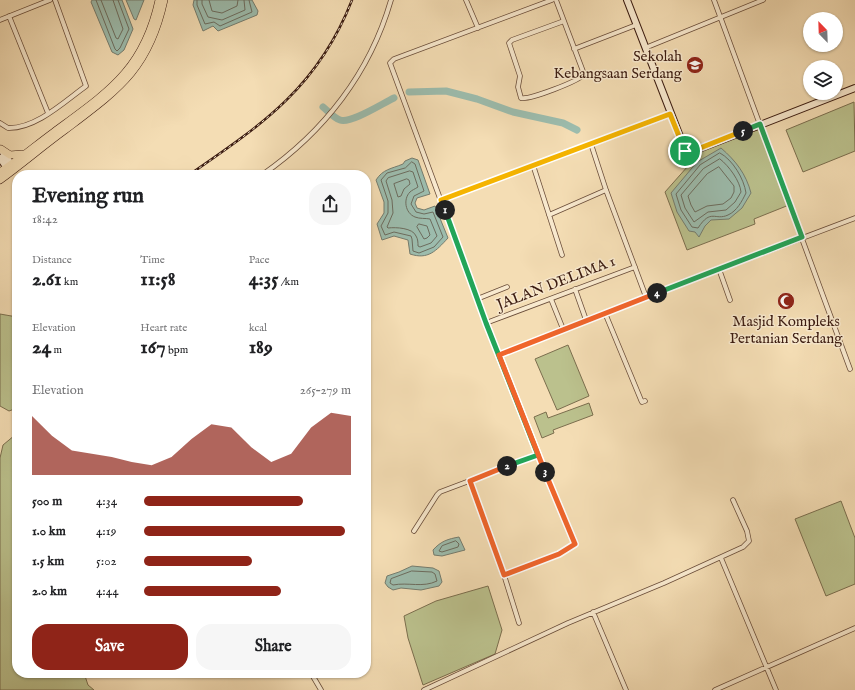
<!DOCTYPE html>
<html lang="en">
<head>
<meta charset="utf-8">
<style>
  body { margin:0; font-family:"IM FELL English",serif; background:#f6f6f6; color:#202124; height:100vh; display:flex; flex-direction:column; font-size:15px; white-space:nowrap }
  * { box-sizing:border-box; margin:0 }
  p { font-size:13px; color:#757577 }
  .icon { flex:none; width:22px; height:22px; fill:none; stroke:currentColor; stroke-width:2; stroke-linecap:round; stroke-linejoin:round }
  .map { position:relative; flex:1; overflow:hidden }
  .sheet { position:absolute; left:12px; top:170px; width:359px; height:508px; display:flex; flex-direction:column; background:#fff; border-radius:16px; box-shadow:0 1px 3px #0004 }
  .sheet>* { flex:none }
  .needle { width:26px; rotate:337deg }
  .fabs { position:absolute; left:803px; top:12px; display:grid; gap:8px }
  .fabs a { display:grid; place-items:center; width:40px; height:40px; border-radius:50%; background:#fff; box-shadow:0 1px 3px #0004; font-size:20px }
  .pin { position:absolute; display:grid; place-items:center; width:34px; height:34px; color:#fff; margin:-17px; border:2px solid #fff; border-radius:50%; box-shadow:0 1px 4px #0007 }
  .km { position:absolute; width:20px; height:20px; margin:-10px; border-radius:50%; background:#222; color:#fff; font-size:11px; line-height:20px; text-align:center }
  .round { display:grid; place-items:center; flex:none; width:42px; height:42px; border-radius:16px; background:#f6f6f6 }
  .head { display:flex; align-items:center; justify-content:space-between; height:68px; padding:0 20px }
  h1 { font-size:22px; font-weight:800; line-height:30px }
  .figures { display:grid; grid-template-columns:repeat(3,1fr); gap:6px; height:68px; padding:4px 20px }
  .figures div { display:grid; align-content:center }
  .figures b { font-size:20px; font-weight:800 }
  .figures small { font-size:11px; font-weight:400 }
  .figures p { font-size:11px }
  .chart { height:112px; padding:8px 20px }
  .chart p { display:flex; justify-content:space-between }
  .chart svg { width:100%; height:72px; margin-top:4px; fill:#8f2418; opacity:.7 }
  .action { display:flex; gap:8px; margin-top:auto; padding:8px 20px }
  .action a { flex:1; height:46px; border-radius:16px; background:#8f2418; color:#fff; font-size:16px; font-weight:800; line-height:46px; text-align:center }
  .action a+a { background:#f6f6f6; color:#202124 }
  ul { padding:0 20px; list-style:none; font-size:13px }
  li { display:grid; grid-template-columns:64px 48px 1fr; align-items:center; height:30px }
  li i { height:10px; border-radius:5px; background:#8f2418 }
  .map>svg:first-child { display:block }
</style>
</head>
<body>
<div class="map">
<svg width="855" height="690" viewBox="0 0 855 690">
  <rect width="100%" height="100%" fill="#f4ddb4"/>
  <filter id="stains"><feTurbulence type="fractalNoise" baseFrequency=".005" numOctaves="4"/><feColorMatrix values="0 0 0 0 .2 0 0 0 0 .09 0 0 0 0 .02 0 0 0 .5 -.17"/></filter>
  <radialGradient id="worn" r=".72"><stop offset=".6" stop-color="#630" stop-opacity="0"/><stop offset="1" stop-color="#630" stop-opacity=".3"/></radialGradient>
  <path fill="#bbc18d" stroke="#7b6e4e" d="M854,102l1,49 -52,21 -17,-42z
    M760,129l29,76 -35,14 1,5 -68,26 -22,-58 23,-26 -3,-9z
    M0,314l17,3v91l-8,3 -9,-5z
    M568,345l21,51 -32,14 -22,-51z
    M589,403l4,12 -40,15 1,3 -12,5 -8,-21 12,-5 2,6z
    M15,435h2v238h67l4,12 6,5h-94v-232l3,-13z
    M841,501l14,37v46l-29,12 -31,-77z
    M488,586l14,44 -7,24 -72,31 -15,-47 -4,-22 32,-15z"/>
  <path fill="#9cbcad" stroke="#757c6e" d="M92,0h30l11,29 -9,21 -6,5 -6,-3 -21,-50z
    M126,0h18l-8,20 -2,-1z
    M194,0h58l6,11 -1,4 -39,16 -5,-5 -10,5 -10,-26z
    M721,148c15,13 25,26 30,45l-9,15 -13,11 -18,1 -6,6 -6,11 -4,-5 -6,-1 -12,-19 -6,-19 26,-31z
    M412,158l6,2 12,34 -13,4 -2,5 2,5 7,2 11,-4 13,32c-12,13 -20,22 -38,16l-2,-14 -14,-4 -12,4 -5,-16 7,-11v-11l-8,-22c7,-11 15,-11 27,-16l2,-3z
    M459,537l6,13 -23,6 -8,-1 -1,-5c8,-9 15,-11 26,-13z
    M412,566l21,2 6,3 3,11 -3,4 -18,4 -20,-2 -8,2 -5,-3 -3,-4 2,-7 12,-4z"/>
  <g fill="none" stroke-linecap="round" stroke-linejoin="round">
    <path stroke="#6c6c5e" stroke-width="1" d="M96,0l19,49 2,2 3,-3 9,-19 -11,-29
      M101,0l15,38 2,1 5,-10 -10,-29
      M197,0v5l8,19 9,-2 6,4 32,-14 -3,-12
      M202,0v4l6,13 14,3 23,-10 -1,-10
      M209,0l3,11 10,2 15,-7 1,-6
      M720,153c13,7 24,26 26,40 -4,8 -9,18 -18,22 -13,6 -17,-7 -30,13l-6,-1 -11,-17 -5,-16 24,-29z
      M720,159c9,7 20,22 21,33l-6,10 -9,8 -18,2 -14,10 -9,-14 -4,-13 22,-26z
      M412,162l3,2 9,27 -10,5 -3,8 5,8 8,2 9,-2 10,25 -9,10 -15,6 -6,-2 -1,-12 -1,-3 -17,-4 -9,3 -4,-9 7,-13v-12l-7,-21 6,-7 18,-5z
      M719,167l15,19v6l-3,6 -8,6 -16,2 -12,6 -4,-7 -3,-9 19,-22z
      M410,171l3,1 5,15c-3,2 -6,3 -8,5 -7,7 -5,21 5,25 5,2 10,1 15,2l7,17 -6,7 -11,4 -2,-1c0,-3 0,-7 -2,-10 -3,-8 -20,-9 -28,-8l-1,-1 6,-14 -1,-13 -6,-19 2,-3z
      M407,179l2,1 1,4 -6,5 -3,7 -3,1 -4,-13z
      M419,224l8,2 3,9 -3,3 -3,1 -7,-12z
      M456,541l3,3 -1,3 -16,5 -3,-1 3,-5z
      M412,571l20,1 3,2 2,7c-14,7 -29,1 -44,4l-3,-2 1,-4z"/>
    <path stroke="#9cbcad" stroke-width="7" d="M409,92l37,-1 31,8 36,13 50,11 14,7
      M323,107c5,4 11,11 17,13 11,4 43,-17 54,-22"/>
    <defs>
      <path id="street" d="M466,0l12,28
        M556,0l28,74c-4,7 -55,26 -63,24l-3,-11 2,-11 -11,-33 3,-3 52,-19
        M714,0l136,369
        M9,16l39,97
        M0,20l50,-20
        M645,48l118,-48
        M574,49l62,-24
        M0,123l8,5c28,1 57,-27 78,-42l-31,-86
        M591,144l15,46 40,107
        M533,165l29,90
        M262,175c62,-43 108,-102 129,-175
        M441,200l229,-85
        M549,215l57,-25
        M719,269l11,31
        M575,289l11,31
        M477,299l30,-12
        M551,299l12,30
        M605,313l36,87 1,2 3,-1
        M486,323l149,-56
        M499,355l87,-35 269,-102
        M470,481l34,94 15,48
        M414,531l23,-36 3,-3 98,-37
        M721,558l55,132
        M504,575l55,-21 16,-11 -23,-52 -66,-168 -96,-260 4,-4 158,-59
        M593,612l33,78
        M311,673l10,17
        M424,690l144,-67 96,-40 79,-36 6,-6 -2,-10 -14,-31
        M715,690l140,-62"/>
      <path id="secondary" d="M627,0l59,152h5l164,-64
        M2,151l12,17
        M0,158l9,13"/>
      <path id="primary" d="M1,149l9,6 12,-1
        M0,172c19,-12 36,-27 54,-40 54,-40 90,-62 105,-132
        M0,180c22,-16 43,-34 65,-50 54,-41 84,-61 99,-130"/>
    </defs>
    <use href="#street" stroke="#694c39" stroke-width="5.5"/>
    <use href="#secondary" stroke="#3b1b10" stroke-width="8"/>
    <use href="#primary" stroke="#3b1b10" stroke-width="8"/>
    <use href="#street" stroke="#f8e9ce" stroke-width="4"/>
    <use href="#secondary" stroke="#f8e9ce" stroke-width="6"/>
    <use href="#primary" stroke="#f4ddb4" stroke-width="7"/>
    <defs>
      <path id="rail" d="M189,175c74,-51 129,-88 163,-175"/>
    </defs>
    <use href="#rail" stroke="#3b1b10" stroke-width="2.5"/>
    <use href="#rail" stroke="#f8e9ce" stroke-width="1" stroke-dasharray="3" stroke-linecap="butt"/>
  </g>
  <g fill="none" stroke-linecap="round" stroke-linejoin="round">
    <defs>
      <path id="split-1" d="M445,210l-4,-10 229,-86 15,37"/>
      <path id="split-2" d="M445,210l41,113 52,132 -31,11"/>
      <path id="split-3" d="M507,466l-37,15 34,94 55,-21 16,-10 -30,-72"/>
      <path id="split-4" d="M545,472l-46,-117 158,-62"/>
      <path id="split-5" d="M657,293l145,-56 -42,-113 -17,7"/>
      <path id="split-6" d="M685,151l5,1 53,-21"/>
    </defs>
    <use href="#split-1" stroke="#fff" stroke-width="8"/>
    <use href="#split-2" stroke="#fff" stroke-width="8"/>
    <use href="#split-3" stroke="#fff" stroke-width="8"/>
    <use href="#split-4" stroke="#fff" stroke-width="8"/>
    <use href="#split-5" stroke="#fff" stroke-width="8"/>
    <use href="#split-6" stroke="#fff" stroke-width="8"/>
    <use href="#split-1" stroke="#f5b400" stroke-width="5"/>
    <use href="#split-2" stroke="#22a559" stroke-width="5"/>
    <use href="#split-3" stroke="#f0652b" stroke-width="5"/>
    <use href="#split-4" stroke="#f0652b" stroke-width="5"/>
    <use href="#split-5" stroke="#22a559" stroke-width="5"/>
    <use href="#split-6" stroke="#f5b400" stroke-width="5"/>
  </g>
  <defs>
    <symbol id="school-disc" viewBox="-11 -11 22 22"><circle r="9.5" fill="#8f2418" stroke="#f8e9ce"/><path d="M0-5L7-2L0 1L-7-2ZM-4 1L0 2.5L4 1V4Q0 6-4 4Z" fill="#fff"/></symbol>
    <symbol id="mosque-disc" viewBox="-11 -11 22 22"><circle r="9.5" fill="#8f2418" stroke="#f8e9ce"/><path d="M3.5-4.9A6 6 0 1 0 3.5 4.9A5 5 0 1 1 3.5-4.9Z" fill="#fff"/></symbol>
  </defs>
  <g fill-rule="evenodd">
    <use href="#school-disc" x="685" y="55" width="20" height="20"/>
    <use href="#mosque-disc" x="776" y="291" width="20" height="20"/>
  </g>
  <g text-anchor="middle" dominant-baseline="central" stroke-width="3" stroke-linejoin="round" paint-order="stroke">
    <g font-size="15" fill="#3b1b10" stroke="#f8e9ce" text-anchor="end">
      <text x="682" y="56">Sekolah<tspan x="682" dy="17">Kebangsaan Serdang</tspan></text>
      <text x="786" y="321" text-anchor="middle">Masjid Kompleks<tspan x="786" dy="17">Pertanian Serdang</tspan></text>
    </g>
    <g font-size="15" fill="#3b1b10" stroke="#f8e9ce">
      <text transform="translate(556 283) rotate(-21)">JALAN DELIMA 1</text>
    </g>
  </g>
  <rect width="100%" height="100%" filter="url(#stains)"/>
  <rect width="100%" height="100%" fill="url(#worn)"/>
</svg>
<div class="fabs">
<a><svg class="needle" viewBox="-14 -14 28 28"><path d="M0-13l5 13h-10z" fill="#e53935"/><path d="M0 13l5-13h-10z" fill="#757577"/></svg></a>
<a><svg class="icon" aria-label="layers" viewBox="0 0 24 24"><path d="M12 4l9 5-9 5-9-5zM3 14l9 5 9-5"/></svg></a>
</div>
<div class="pin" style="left:685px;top:151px;background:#1e9e55"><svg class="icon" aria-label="arrive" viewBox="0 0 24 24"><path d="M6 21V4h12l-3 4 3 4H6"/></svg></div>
<b class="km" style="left:445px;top:210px">1</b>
<b class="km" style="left:507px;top:466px">2</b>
<b class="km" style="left:545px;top:472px">3</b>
<b class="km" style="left:657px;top:293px">4</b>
<b class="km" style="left:743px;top:131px">5</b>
<section class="sheet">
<div class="head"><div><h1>Evening run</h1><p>18:42</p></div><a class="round"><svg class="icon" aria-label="share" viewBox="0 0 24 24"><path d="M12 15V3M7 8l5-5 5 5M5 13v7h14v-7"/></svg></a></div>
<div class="figures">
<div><p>Distance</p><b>2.61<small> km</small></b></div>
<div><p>Time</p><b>11:58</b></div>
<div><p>Pace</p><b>4:35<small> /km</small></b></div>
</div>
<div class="figures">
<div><p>Elevation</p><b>24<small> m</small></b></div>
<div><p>Heart rate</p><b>167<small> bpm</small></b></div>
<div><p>kcal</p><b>189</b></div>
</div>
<div class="chart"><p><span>Elevation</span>265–279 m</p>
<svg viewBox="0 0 160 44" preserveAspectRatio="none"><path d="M0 44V8L10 20L20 29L30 31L40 33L50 36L60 38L70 33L80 22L90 13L100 15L110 27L120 36L130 31L140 15L150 6L160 8V44z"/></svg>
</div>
<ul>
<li><b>500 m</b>4:34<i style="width:77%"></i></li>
<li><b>1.0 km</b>4:19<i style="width:97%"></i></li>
<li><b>1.5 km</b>5:02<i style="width:52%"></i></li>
<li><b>2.0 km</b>4:44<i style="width:66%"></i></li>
</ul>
<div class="action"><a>Save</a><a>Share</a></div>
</section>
</div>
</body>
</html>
